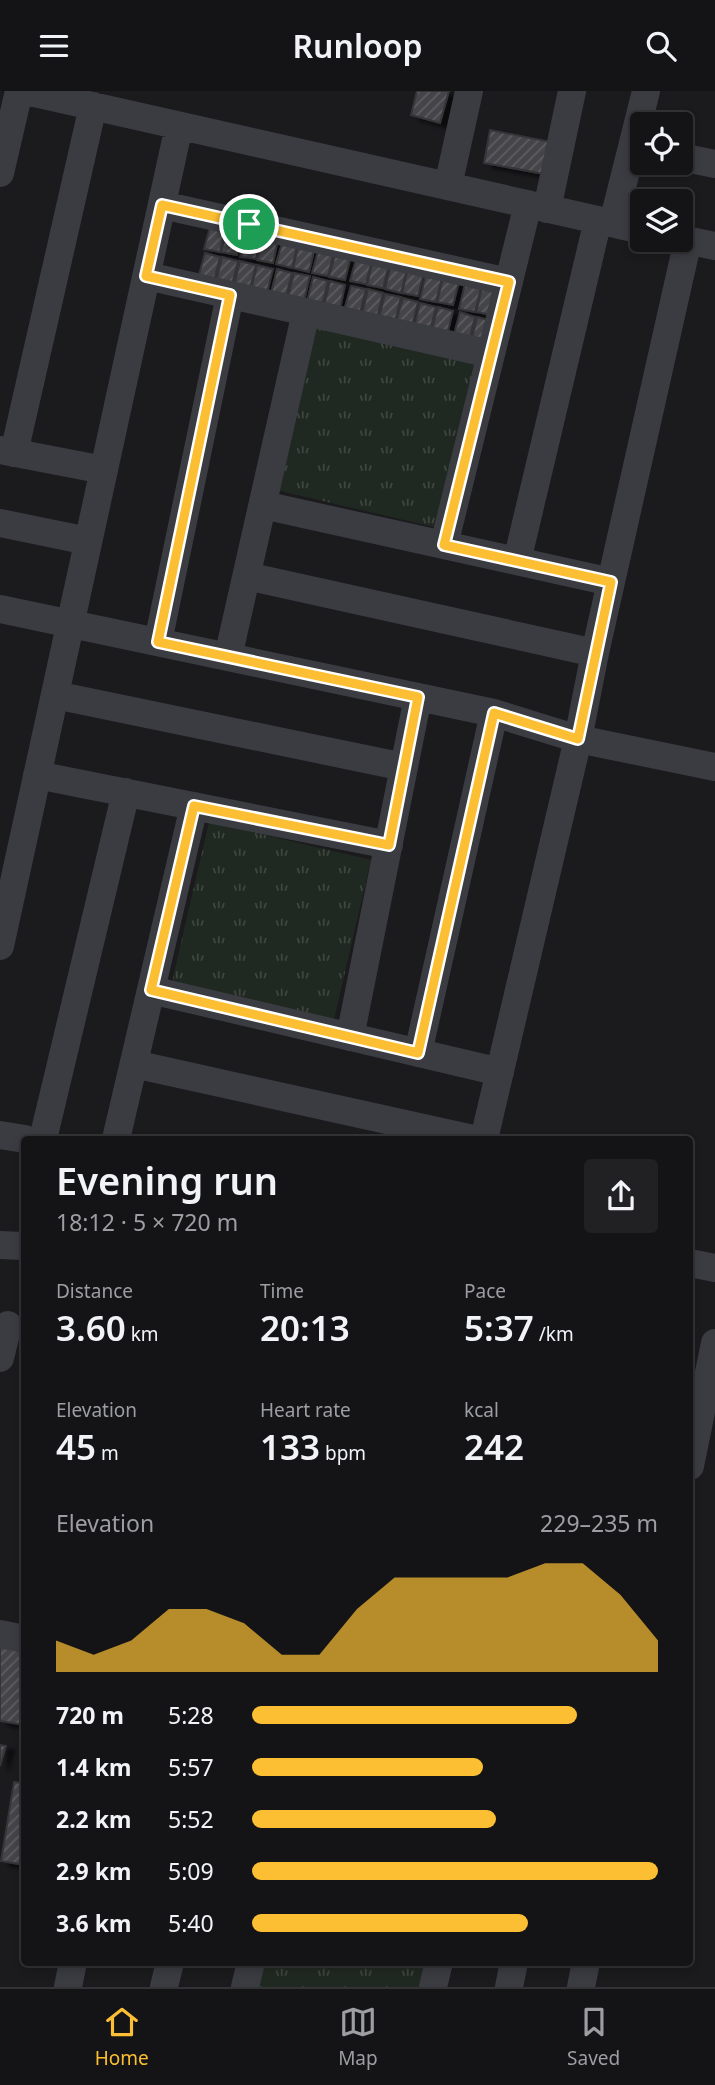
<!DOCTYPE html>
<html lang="en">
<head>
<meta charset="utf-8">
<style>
  body { margin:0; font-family:"Noto Sans",sans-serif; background:#212123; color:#f1f3f6; height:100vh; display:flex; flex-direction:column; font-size:26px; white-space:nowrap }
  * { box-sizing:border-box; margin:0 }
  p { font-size:23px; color:#9d9ea1 }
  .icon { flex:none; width:38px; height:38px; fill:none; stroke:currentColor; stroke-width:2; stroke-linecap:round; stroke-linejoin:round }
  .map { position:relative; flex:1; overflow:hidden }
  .side { position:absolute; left:21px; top:1045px; width:672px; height:830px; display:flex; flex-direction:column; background:#141416; border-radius:7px; box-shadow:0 4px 10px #0003,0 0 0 2px #333335 }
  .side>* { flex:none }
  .buttons { position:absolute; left:630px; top:21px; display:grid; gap:14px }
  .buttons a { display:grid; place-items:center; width:63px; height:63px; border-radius:7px; background:#141416; box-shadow:0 4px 10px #0003,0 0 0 2px #333335; font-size:35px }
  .pin { position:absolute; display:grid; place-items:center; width:60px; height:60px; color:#fff; margin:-30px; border:4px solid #fff; border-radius:50%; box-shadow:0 2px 7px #0007 }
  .round { display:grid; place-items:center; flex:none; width:74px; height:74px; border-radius:7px; background:#212123 }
  .overview { display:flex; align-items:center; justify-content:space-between; height:119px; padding:0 35px }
  h1 { font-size:38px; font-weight:600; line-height:52px }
  .stats { display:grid; grid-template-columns:repeat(3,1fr); gap:10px; height:119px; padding:7px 35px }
  .stats div { display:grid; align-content:center }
  .stats b { font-size:35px; font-weight:600 }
  .stats small { font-size:19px; font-weight:400 }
  .stats p { font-size:19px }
  .chart { height:196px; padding:14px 35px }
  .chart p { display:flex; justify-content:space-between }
  .chart svg { width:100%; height:126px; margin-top:7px; fill:#fcbf33; opacity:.7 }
  ul { padding:0 35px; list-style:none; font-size:23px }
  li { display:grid; grid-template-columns:112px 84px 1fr; align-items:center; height:52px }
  li i { height:18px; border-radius:9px; background:#fcbf33 }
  header { display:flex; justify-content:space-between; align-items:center; height:91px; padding:0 35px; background:#141416; font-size:32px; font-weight:600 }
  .tabs { display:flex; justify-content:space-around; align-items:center; height:98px; border-top:2px solid #333335; background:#141416; font-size:19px; color:#9d9ea1 }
  .tabs a { display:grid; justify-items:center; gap:4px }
  .tabs .selected { color:#fcbf33 }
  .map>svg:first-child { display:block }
</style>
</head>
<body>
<header><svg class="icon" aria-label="menu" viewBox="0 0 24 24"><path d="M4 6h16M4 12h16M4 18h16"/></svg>Runloop<svg class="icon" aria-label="search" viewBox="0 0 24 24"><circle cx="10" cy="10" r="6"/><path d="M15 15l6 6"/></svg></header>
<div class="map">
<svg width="715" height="1896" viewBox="0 0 715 1896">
  <defs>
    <pattern id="grass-tufts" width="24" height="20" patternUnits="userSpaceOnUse" patternTransform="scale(1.75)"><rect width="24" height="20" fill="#202921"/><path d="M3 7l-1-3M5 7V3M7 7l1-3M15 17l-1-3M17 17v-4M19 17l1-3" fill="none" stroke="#3e463f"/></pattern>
    <pattern id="building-hatch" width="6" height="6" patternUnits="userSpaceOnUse" patternTransform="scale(1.75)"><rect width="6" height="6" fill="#45454a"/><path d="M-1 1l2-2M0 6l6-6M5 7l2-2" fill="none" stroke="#5d5d62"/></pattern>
    <filter id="shadow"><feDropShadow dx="8" dy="4.5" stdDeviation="2" flood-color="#0009"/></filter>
  </defs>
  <rect width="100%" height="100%" fill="#1b1a1d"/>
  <path fill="url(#grass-tufts)" d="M314,235l162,38 -38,164 -162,-38z
    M209,731l162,38 -38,164 -162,-38z
    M257,1871h171l-6,25h-170z"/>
  <path fill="url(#building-hatch)" stroke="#353439" stroke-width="2" filter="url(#shadow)" d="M417,0h32l-9,32 -29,-8z
    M490,39l66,13 -6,32 -66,-12z
    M212,129l15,4 -7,28 -16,-3z
    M229,132l15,4 -7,28 -16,-3z
    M247,137l16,4 -7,27 -16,-2z
    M264,140l15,4 -6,28 -16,-3z
    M284,145l15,3 -7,29 -16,-4z
    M300,148l16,4 -7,29 -16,-4z
    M320,153l15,4 -7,28 -16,-3z
    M337,157l15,4 -7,28 -16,-3z
    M358,161l15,4 -7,28 -16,-3z
    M205,162l15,4 -7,28 -16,-3z
    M374,165l16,4 -7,28 -16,-3z
    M222,166l16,4 -7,28 -16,-3z
    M240,170l16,4 -7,28 -16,-3z
    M392,170l16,4 -7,28 -16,-4z
    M409,173l16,4 -7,28 -16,-3z
    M257,174l16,4 -7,28 -16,-3z
    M277,178l15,4 -7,27 -15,-3z
    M427,179l16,4 -7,28 -16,-3z
    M294,182l16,3 -7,29 -16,-4z
    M444,183l16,4 -7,27 -16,-3z
    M313,186l15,4 -7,28 -15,-3z
    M466,189l16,4 -7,28 -16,-3z
    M330,190l15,4 -6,29 -16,-4z
    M483,193l16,3 -7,28 -16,-3z
    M351,195l15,3 -7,28 -16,-3z
    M368,198l15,4 -7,29 -15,-3z
    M385,203l16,3 -7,29 -16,-4z
    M403,207l15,4 -7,28 -16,-4z
    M420,212l16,4 -7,28 -16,-3z
    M438,216l15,4 -7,28 -16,-3z
    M460,221l15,5 -7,28 -16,-3z
    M477,226l15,4 -7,28 -15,-3z
    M0,1551l24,4v79l-24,-4z
    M0,1654l6,1 -6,20z
    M14,1691l10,1v82l-23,-4z"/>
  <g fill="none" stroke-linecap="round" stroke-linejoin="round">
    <path stroke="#3b3c42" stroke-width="28" d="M26,0l616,139
      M681,66l34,7
      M0,82l19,-82
      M448,95l21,-95
      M162,114l347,77
      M547,118l25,-118
      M613,132l33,-132
      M681,148l34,7
      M147,185l344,78
      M0,359l104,20
      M14,362l79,-347
      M263,414l348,77
      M0,432l88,18
      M444,454l84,-341
      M517,470l81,-341
      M247,485l348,77
      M0,518l494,104 84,26 137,28
      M158,551l72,-347
      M228,566l78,-345
      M55,604l349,72
      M37,684l352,70
      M0,855l179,-820
      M151,899l349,82
      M350,946l68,-340
      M418,962l76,-340
      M134,973l339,75
      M0,1044l25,4
      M43,1048l83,-347
      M116,1048l78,-333
      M484,1048l94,-400 17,-86 93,-413
      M0,1154l24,1
      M690,1172l25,5
      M0,1267l8,-33
      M690,1375l25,-123
      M0,1543l24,5
      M68,1896l5,-25
      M164,1896l6,-25
      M245,1896l6,-25
      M433,1896l6,-25
      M509,1896l5,-25
      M581,1896l5,-25"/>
  </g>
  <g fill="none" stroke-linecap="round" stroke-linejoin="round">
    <defs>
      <path id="route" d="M162,114l347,77 -65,263 167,37 -33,157 -84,-26 -76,340 -267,-63 43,-184 195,39 29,-148 -260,-55 72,-347 -84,-19z"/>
    </defs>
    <use href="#route" stroke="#fff" stroke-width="14"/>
    <use href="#route" stroke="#fcbf33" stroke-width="9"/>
  </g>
</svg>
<div class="buttons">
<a><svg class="icon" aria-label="locate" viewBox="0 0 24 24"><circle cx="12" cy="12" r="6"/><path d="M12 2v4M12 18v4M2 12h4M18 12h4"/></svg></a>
<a><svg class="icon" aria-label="layers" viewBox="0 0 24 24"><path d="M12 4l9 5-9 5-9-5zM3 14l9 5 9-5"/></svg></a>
</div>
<div class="pin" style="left:249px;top:133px;background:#1e9e55"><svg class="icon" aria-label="arrive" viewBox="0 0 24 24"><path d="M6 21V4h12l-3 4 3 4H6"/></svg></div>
<section class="side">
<div class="overview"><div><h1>Evening run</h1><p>18:12 · 5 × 720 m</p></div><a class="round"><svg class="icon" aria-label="share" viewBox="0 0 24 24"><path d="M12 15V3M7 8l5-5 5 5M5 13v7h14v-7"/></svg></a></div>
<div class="stats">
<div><p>Distance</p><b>3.60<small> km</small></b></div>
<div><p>Time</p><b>20:13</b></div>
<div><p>Pace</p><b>5:37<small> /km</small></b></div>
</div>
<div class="stats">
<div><p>Elevation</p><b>45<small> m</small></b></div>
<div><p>Heart rate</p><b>133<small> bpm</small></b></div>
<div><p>kcal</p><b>242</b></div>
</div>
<div class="chart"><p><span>Elevation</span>229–235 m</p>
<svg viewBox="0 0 160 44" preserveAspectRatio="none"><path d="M0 44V33L10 38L20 33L30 22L40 22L50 27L60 38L70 38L80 22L90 11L100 11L110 11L120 11L130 6L140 6L150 17L160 33V44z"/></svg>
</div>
<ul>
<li><b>720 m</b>5:28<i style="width:80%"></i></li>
<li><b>1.4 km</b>5:57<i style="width:57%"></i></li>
<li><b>2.2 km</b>5:52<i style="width:60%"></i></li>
<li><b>2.9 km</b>5:09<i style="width:100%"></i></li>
<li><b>3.6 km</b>5:40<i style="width:68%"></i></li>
</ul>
</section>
</div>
<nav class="tabs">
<a class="selected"><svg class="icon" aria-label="home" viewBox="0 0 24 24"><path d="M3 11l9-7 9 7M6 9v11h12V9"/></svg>Home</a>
<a><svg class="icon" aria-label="map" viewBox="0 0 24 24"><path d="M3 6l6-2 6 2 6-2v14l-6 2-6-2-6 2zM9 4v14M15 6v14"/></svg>Map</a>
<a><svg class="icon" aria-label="saved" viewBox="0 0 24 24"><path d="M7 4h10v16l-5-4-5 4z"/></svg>Saved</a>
</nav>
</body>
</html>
